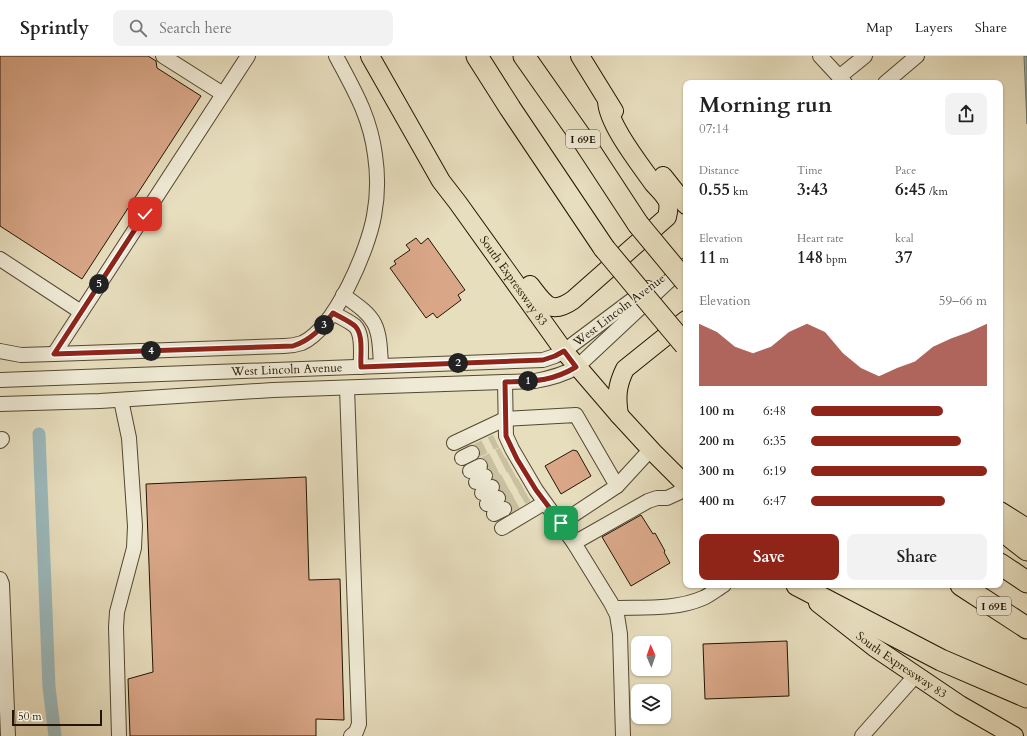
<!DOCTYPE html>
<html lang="en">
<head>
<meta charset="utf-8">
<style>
  body { margin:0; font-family:Cardo,serif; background:#f2f2f2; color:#222; height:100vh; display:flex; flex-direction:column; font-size:15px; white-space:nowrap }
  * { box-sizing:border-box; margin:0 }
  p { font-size:13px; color:#767676 }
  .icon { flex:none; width:22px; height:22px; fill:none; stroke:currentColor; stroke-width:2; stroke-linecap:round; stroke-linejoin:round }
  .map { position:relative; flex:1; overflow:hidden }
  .details { position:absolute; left:683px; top:24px; width:320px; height:508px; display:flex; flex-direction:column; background:#fff; border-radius:8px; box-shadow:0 1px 3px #0004 }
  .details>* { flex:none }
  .needle { width:26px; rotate:358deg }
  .tools { position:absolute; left:631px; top:580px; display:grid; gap:8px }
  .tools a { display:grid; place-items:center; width:40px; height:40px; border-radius:8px; background:#fff; box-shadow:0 1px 3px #0004; font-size:20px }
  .scale { position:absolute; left:12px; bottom:10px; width:90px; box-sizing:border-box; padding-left:4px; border:2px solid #221503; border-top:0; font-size:11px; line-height:14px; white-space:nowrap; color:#221503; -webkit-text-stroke:3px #efead5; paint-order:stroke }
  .pin { position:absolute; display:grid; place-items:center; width:34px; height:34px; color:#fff; margin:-17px; border-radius:8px; box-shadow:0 2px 6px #0006 }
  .km { position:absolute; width:20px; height:20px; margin:-10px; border-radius:50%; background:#222; color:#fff; font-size:11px; line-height:20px; text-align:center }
  .round { display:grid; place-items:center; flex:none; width:42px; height:42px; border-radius:8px; background:#f2f2f2 }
  .head { display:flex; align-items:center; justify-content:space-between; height:68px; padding:0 16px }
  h1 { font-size:22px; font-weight:800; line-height:30px }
  .figures { display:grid; grid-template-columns:repeat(3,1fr); gap:6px; height:68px; padding:4px 16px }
  .figures div { display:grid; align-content:center }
  .figures b { font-size:17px; font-weight:800 }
  .figures small { font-size:11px; font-weight:400 }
  .figures p { font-size:11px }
  .chart { height:112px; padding:8px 16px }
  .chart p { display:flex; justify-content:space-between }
  .chart svg { width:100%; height:72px; margin-top:4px; fill:#8f2418; opacity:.7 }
  .button { display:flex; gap:8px; margin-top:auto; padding:8px 16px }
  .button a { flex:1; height:46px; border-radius:8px; background:#8f2418; color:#fff; font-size:16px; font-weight:800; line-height:46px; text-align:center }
  .button a+a { background:#f2f2f2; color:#222 }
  ul { padding:0 16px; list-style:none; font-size:13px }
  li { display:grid; grid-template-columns:64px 48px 1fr; align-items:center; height:30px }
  li i { height:10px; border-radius:5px; background:#8f2418 }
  header { display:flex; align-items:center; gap:24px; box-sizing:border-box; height:56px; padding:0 20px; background:#fff; border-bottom:1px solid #e0e0e0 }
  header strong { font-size:19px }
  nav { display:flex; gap:22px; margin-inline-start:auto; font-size:14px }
  .search { width:280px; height:36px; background:#f2f2f2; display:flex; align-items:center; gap:10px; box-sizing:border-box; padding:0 14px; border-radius:8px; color:#767676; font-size:15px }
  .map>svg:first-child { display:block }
</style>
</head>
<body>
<header>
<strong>Sprintly</strong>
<div class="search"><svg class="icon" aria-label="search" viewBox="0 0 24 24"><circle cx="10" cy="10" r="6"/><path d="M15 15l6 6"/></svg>Search here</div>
<nav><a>Map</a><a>Layers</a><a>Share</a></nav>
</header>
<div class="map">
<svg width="1027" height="680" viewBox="0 0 1027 680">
  <rect width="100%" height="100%" fill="#e7debe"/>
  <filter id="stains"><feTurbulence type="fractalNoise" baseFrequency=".005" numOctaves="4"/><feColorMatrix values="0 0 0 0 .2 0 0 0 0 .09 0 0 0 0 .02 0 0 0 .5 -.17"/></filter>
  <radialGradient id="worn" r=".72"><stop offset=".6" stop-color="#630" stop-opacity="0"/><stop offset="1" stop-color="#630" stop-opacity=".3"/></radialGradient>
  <path fill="#9bb9bc" stroke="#6b7772" d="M1024,0h3v68z"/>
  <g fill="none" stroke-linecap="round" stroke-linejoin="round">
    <path stroke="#9bb9bc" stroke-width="13" d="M39,378l10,253 6,49"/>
  </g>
  <path fill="#d9a788" stroke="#221503" d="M0,0h148l8,5 1,7 44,28 -119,183 -82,-53z
    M416,182l5,6 7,-6 37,52 -7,5 3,5 -24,18 -4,-5 -7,5 -36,-50 6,-4 -2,-3 16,-11 -4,-5z
    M573,394l4,1 14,25 -30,18 -16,-28z
    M306,421l3,103 31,-1 4,141 -28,-1v17h-186l-2,-57 25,-7 -7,-188z
    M641,459l12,19 2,-1 10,18 -1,1 6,11 -39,23 -29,-49z
    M787,585l2,55 -84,3 -2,-55z"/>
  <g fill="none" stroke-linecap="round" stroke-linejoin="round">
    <path stroke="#c9c0a2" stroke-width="14" stroke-dasharray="14 7" stroke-linecap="butt" d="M472,397l24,-12
      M480,410l23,-12
      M485,420l24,-12
      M492,431l23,-12
      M498,442l23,-14
      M504,453l23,-14"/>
    <defs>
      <g id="minor">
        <path d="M163,0l60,38"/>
        <path d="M820,0l25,27"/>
        <path d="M839,21l26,-21"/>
        <path d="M885,27l32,-27"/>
        <path d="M0,203l81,53"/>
        <path d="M343,239c35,24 36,29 38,71"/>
        <path d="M333,257c7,4 16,8 22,13 9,9 5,29 6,41"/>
        <path d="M0,295l21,4 33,-1 230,-8c6,0 12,-1 18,-3 33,-15 66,-93 72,-127 4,-21 4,-41 1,-61 -5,-39 -21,-65 -39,-99"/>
        <path d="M54,298l194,-298"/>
        <path id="s1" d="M0,324l543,-20 12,-4 9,-5 84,-63"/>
        <path d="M505,326l1,54 6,13 24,41 38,53 37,60 6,12 3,19 3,102"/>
        <path d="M347,332l12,336 -3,8 -5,4"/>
        <path d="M0,348l100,-3 173,-11 262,-9c16,-3 28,-6 42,-14l109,-102"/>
        <path d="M0,385l2,-2"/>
        <path d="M454,387l51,-24 71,-4 41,71"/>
        <path d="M462,402l10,-5"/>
        <path d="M470,415l10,-5"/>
        <path d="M476,426l9,-6"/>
        <path d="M482,437l10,-6"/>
        <path d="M487,448l11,-6"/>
        <path d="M494,458l10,-5"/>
        <path d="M561,467l56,-37 34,-37"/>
        <path d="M502,472l42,-25"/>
        <path d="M574,487l74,-42 9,-3h10l11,-5 8,-8"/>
        <path d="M0,523l2,5 6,152"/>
        <path d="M614,552c29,-1 62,2 89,-10 7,-3 14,-9 21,-13"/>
        <path d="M119,680l-3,-109 1,-15 17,-64 1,-22 -6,-88 -8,-38"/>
        <path d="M862,680l54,-61"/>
      </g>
      <g id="major">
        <path id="s2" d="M370,0l71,125 17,22 106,148 55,64 34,37 33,33"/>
        <path d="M580,0l34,55"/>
        <path d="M663,120l23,29"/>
        <path d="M530,229c14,18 20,31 43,15l94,-83c1,-4 2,-10 1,-15 -3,-7 -10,-13 -15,-19 -14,-20 -45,-59 -46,-82"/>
        <path d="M619,359c-3,-18 -2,-30 6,-46l61,-49"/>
        <path d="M1000,455l27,17"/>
        <path id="s3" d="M818,547l56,44 86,58 54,31"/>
      </g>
      <path id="highway" d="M477,0l33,52 94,140
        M524,0l57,81 57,87
        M1000,473l27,21
        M1000,508l27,18
        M797,529l144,75 86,37
        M961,529l66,43"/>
    </defs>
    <use href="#minor" stroke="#534732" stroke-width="16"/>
    <use href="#major" stroke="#221503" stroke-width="20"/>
    <use href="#highway" stroke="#221503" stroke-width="23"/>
    <use href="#minor" stroke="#efead5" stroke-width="14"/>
    <use href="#major" stroke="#e7debe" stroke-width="18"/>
    <use href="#highway" stroke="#e7debe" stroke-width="21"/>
    <defs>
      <path id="highway-bridge" d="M638,168l48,58
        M604,192l81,97"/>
    </defs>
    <use href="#highway-bridge" stroke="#221503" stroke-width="23" stroke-linecap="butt"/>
    <use href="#highway-bridge" stroke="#e7debe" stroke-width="21"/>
  </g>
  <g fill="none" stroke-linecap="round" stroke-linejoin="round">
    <defs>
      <path id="route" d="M145,158l-91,140 239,-8c18,-6 29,-18 40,-33 7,4 16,8 22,13 9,9 5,29 6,41l182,-7 12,-4 9,-5 12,16c-25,15 -43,14 -71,15l1,54 11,23 19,31 25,33"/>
    </defs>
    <use href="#route" stroke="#fff" stroke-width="8"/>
    <use href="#route" stroke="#8f2418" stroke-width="5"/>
  </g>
  <g text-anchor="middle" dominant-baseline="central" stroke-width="3" stroke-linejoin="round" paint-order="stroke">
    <g fill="#efead5" stroke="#605542" stroke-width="1">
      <rect x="566" y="74" width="34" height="18" rx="3"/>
      <rect x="977" y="541" width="34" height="18" rx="3"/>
    </g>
    <g font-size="11" font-weight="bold" fill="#221503">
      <text x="583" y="83">I 69E</text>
      <text x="994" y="550">I 69E</text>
    </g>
    <g font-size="12" fill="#221503" stroke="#efead5">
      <text stroke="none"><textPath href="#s2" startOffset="267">South Expressway 83</textPath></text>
      <text transform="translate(619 254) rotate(-37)">West Lincoln Avenue</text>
      <text stroke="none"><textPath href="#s1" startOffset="287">West Lincoln Avenue</textPath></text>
      <text stroke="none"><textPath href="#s3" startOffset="104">South Expressway 83</textPath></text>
    </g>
  </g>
  <rect width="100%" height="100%" filter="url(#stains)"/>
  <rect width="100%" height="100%" fill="url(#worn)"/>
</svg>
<div class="tools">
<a><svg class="needle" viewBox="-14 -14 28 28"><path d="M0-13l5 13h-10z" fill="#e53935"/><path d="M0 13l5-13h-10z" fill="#767676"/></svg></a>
<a><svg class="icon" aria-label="layers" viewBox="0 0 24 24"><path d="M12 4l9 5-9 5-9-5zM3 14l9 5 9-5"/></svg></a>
</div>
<div class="scale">50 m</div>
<div class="pin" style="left:561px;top:467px;background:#1e9e55"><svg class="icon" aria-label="arrive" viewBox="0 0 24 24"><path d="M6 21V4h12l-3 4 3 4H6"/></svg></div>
<div class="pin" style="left:145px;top:158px;background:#d93025"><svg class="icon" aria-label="check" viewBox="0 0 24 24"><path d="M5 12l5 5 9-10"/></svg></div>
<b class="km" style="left:528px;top:325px">1</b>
<b class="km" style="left:458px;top:307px">2</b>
<b class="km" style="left:324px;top:269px">3</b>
<b class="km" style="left:151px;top:295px">4</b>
<b class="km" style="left:99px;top:228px">5</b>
<section class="details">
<div class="head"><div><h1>Morning run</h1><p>07:14</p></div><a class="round"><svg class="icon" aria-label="share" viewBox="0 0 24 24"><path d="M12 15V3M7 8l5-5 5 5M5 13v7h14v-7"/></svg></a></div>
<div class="figures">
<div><p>Distance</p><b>0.55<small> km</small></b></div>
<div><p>Time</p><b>3:43</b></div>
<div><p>Pace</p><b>6:45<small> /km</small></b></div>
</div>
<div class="figures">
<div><p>Elevation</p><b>11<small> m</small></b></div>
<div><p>Heart rate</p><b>148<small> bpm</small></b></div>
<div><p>kcal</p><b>37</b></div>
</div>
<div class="chart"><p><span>Elevation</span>59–66 m</p>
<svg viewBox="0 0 160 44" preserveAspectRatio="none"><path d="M0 44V6L10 11L20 20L30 24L40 20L50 11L60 6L70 11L80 24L90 33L100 38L110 33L120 29L130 20L140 15L150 11L160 6V44z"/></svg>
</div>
<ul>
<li><b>100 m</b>6:48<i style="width:75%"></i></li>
<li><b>200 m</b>6:35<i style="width:85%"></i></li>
<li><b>300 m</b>6:19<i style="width:100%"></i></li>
<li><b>400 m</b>6:47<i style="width:76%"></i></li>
</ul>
<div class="button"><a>Save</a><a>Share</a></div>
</section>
</div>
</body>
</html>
